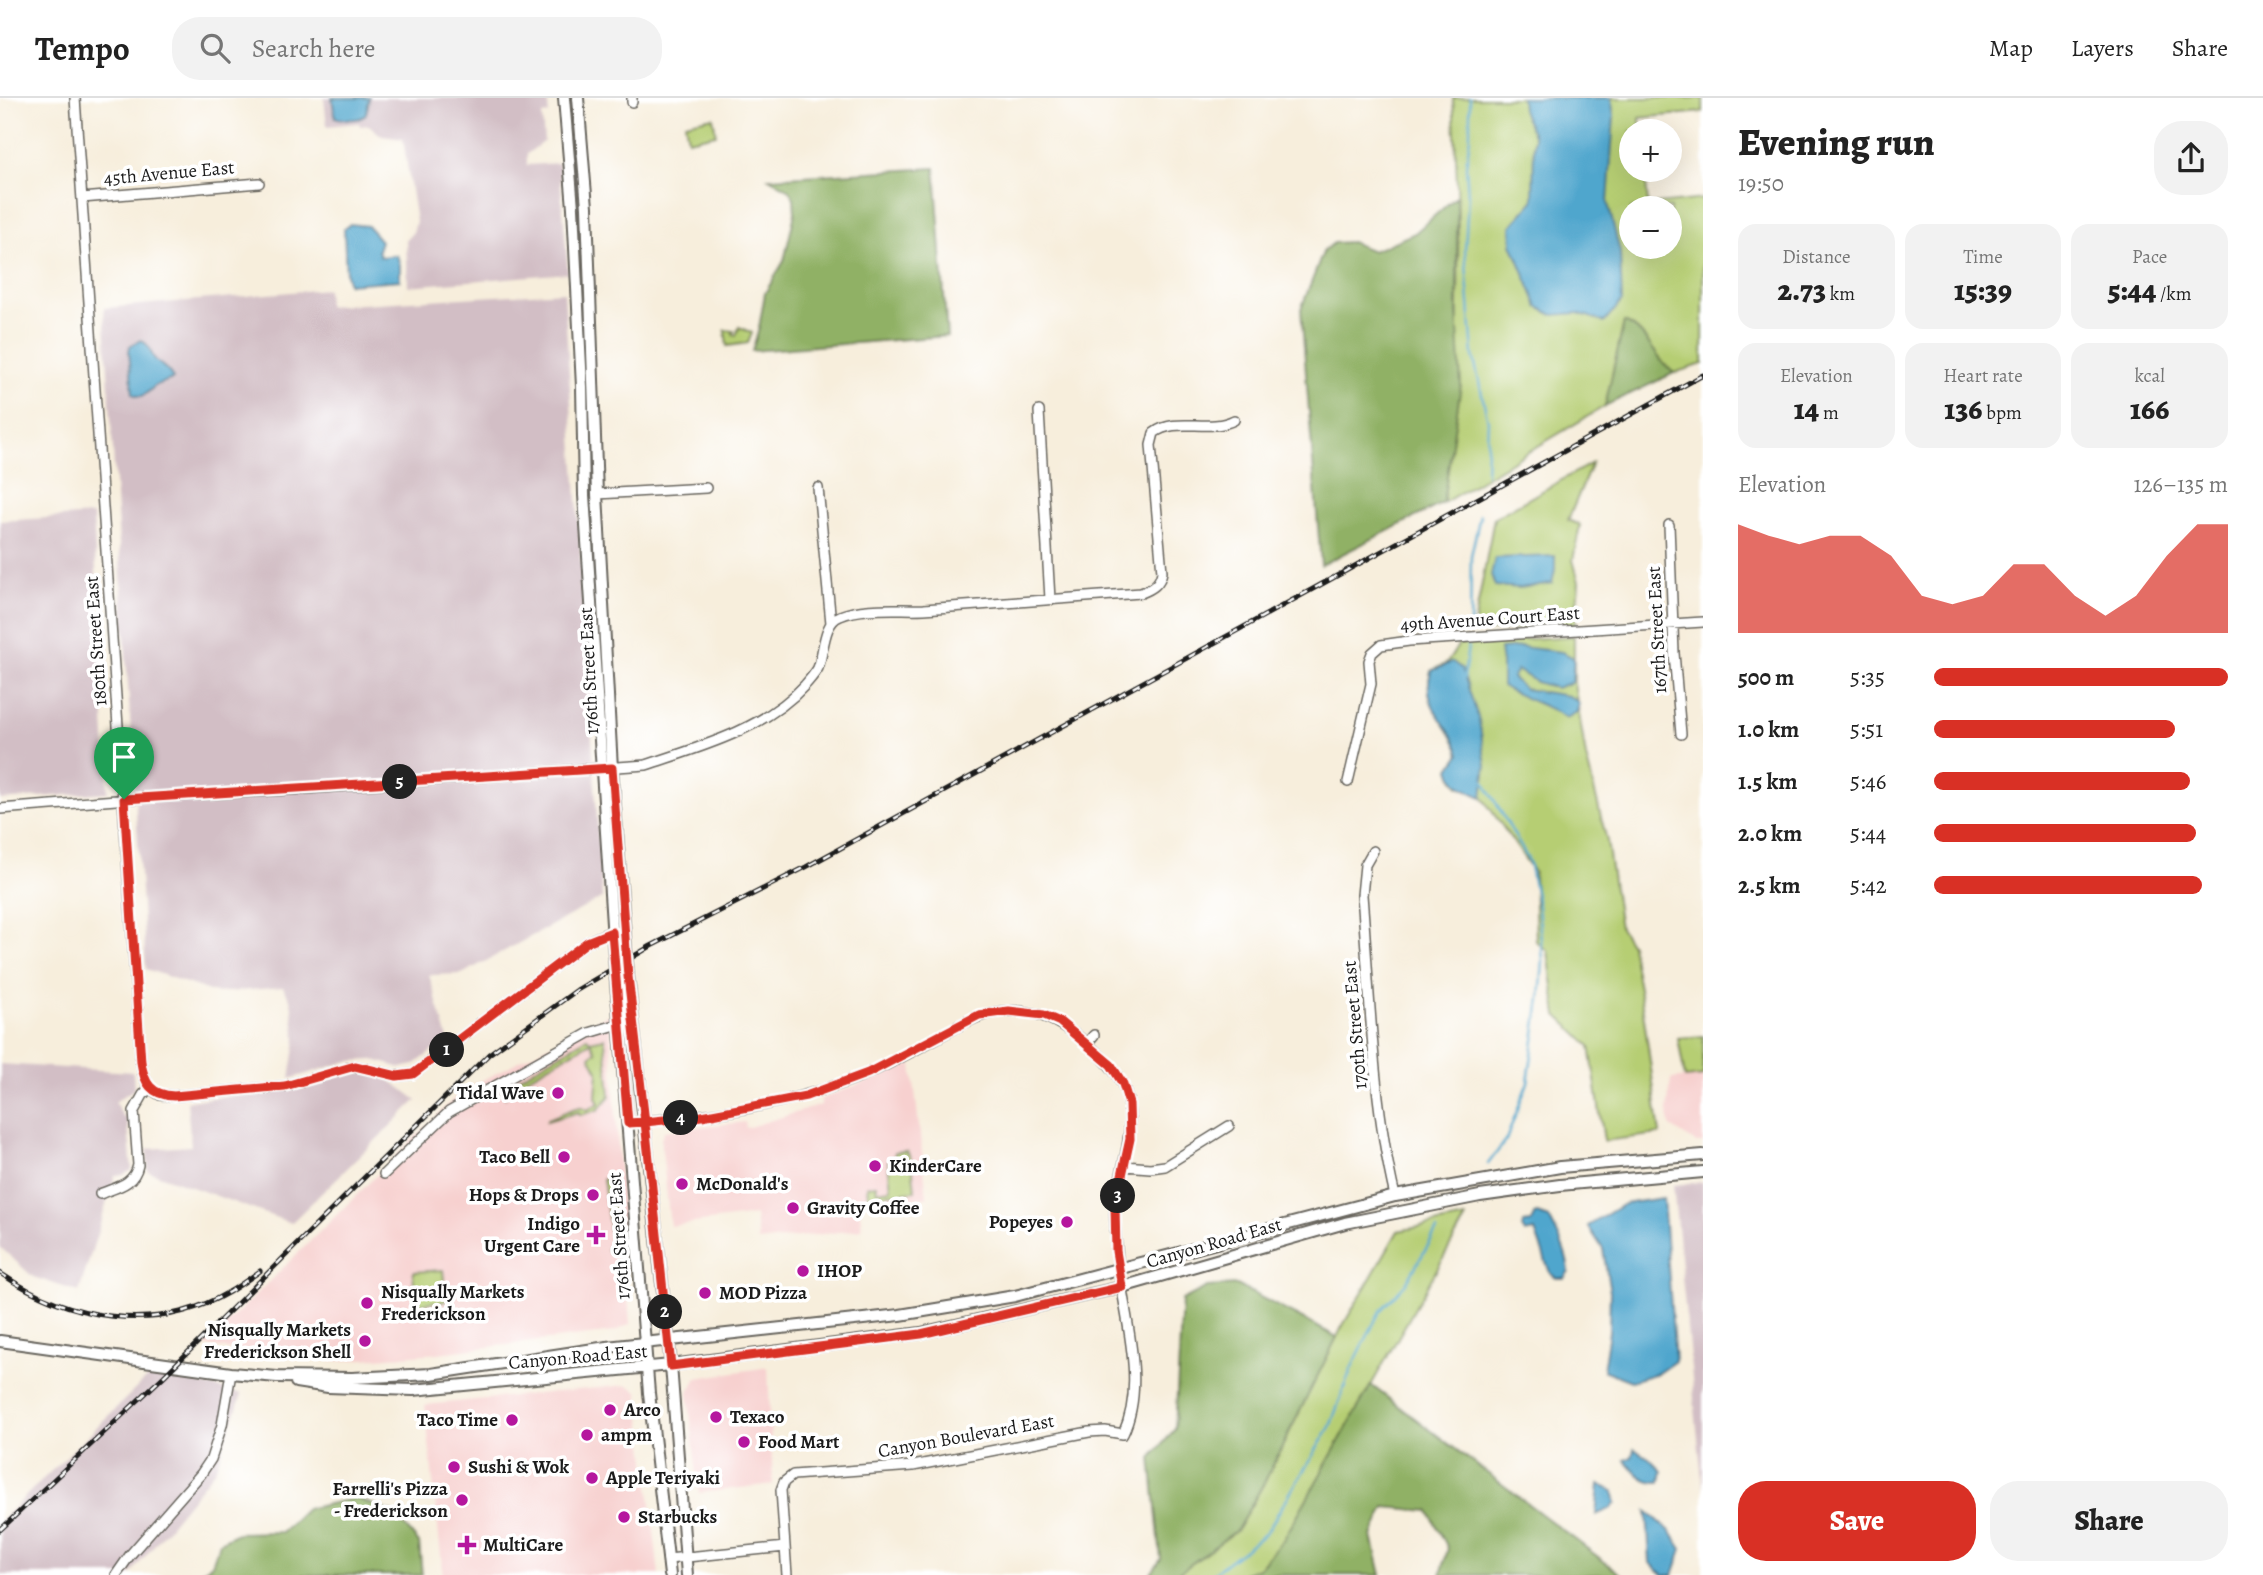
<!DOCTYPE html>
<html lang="en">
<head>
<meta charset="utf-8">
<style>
  body { margin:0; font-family:Alegreya,serif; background:#f2f2f2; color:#222; height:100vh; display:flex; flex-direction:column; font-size:26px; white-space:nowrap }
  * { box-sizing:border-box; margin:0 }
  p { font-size:23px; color:#767676 }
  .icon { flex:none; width:38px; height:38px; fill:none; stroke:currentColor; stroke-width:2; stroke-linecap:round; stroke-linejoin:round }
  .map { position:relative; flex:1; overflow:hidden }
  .sheet { display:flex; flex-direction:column; background:#fff; width:560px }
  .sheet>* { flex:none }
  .fabs { position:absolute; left:1619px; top:21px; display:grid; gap:14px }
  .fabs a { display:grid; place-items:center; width:63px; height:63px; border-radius:50%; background:#fff; box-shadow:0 7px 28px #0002; font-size:35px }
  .pin { position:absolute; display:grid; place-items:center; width:60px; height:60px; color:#fff; margin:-72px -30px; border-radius:50% 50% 50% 0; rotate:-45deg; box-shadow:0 0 7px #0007 }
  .pin .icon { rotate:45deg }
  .km { position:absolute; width:35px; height:35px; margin:-18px; border-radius:50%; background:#222; color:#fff; font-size:19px; line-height:35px; text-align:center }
  .round { display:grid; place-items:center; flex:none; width:74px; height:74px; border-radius:28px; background:#f2f2f2 }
  .head { display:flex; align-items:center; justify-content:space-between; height:119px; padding:0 35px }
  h1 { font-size:38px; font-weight:800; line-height:52px }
  .stats { display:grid; grid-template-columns:repeat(3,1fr); gap:10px; height:119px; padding:7px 35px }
  .stats div { display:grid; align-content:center; border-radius:18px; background:#f2f2f2; text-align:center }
  .stats b { font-size:30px; font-weight:800 }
  .stats small { font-size:19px; font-weight:400 }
  .stats p { font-size:19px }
  .chart { height:196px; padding:14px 35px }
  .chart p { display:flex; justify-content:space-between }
  .chart svg { width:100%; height:126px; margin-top:7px; fill:#d93025; opacity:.7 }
  .primary-button { display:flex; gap:14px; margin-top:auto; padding:14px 35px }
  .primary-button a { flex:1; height:80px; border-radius:28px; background:#d93025; color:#fff; font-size:28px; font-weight:800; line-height:80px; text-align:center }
  .primary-button a+a { background:#f2f2f2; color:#222 }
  ul { padding:0 35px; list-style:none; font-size:23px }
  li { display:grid; grid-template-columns:112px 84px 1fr; align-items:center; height:52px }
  li i { height:18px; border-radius:9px; background:#d93025 }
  header { display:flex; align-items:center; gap:42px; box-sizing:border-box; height:98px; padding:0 35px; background:#fff; border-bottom:2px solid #e0e0e0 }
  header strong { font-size:33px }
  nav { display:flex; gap:38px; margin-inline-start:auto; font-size:24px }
  .search { width:490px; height:63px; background:#f2f2f2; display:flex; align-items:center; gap:18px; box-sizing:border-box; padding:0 24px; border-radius:28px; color:#767676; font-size:26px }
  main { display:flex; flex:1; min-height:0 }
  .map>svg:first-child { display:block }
</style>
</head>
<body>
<header>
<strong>Tempo</strong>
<div class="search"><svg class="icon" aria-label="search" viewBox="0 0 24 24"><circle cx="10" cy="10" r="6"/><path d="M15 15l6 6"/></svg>Search here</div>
<nav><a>Map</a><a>Layers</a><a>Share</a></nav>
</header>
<main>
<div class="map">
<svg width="1703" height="1477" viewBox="0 0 1703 1477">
  <rect width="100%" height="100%" fill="#fff"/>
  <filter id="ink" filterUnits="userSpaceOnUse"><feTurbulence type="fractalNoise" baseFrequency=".0143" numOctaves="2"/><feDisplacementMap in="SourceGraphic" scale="14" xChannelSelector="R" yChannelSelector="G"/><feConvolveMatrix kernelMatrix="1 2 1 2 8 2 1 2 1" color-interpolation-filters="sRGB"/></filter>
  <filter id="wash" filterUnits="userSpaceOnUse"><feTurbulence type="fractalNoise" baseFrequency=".00686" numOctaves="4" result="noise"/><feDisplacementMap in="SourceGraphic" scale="28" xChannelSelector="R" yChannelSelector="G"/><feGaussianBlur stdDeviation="1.57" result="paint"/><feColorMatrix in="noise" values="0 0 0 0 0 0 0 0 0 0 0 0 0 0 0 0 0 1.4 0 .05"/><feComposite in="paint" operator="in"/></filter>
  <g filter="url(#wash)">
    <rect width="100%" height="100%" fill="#f7eedc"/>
    <path fill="#f7d0cf" d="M609,916l21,310 -16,8 -176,21 -98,8 -38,-2 -98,-13 258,-255z
      M912,966l15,133 -68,7 3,25 -104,13 -3,-27 -85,11 -9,-87 3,-8 81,-9 1,6 75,-23v-6z
      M1703,978v67h-7l-25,-16 -4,-17 4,-31z
      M768,1269l5,117 -74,9 -11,-100 9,-15z
      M628,1287l10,6 21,184h-216l-18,-170z"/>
    <path fill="#d2bec5" d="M324,0h223l2,16 -7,1 2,26 -17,13v11l32,-2 9,110 -160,13 -2,-46 7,-8 3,-10 -13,-83 -21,-3 -13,-11 -9,1 -1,-3 -32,3z
      M327,191l1,17 236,-14 38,606 -140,76 -33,1 19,64 -34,26 -13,3 -27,-8 -25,1 -59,18 6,-39 -5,-39 -8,-14 -68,6 -69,-24 -42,-661z
      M93,417l15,277 -108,8v-279z
      M0,966l133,8 1,17 -19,13 8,15h4l5,53 -9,5 -8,1 -36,116 -46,-15 -33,-30z
      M352,974l31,3 34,25 -126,123 -143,-52 -1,-22 44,-3 -4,-45 97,-12z
      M1703,1084v308l-30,-305z
      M153,1274l89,22 -27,76 -85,105h-130v-54z"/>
    <path fill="#b6ce73" stroke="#697548" stroke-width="2" fill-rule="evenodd" d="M1453,0h250v14l-63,6 1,13h-10v39h14l3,35 55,-6v165l-29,9c-21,-15 -26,-42 -50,-51l-19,84 -162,97c19,-133 18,-271 10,-405zM1631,110h39v39h-39z
      M713,19l3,17 -28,6 -3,-17z
      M739,229l13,6 -4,10 -21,3 -2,-16 9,1 -1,4 3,1z
      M1592,365l-24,57 12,5 -7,35 6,22 -4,43 -102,7 21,-114z
      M1574,538v47l12,74 21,84 13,87 11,17 12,66 17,123 -56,7 -14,-95 -33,-31 -9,-64 -12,-10 -2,-69 -52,-75 -23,-11 -6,-8 -3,-9 10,-15c-9,-33 -40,-44 -29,-83l16,-8 12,-19z
      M1703,938v40l-18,2 -7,-40z
      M587,940l3,3 14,-3 1,4 5,54 -12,14 -18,5 -1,-3 -32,9 1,-2 30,-12h5l4,3 12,-7 -3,-6 2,-26 -8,-15 6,-4 -5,-10 -85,48 -1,7 -5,-8z
      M907,1053l5,11 3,29 -47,6 -1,-11 9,-1 1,6 14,-2 -3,-28 6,-2 1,-7z
      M610,1080l7,72h-10v-2l5,-2 -9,-67z
      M1466,1120l-182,321 -25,29 -18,7h-65l61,-45 28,-49 77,-154 56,-96z
      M443,1172l3,31 -30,3 -3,-30 1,-2z"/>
    <path fill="#90b165" stroke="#566640" stroke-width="2" d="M935,70l12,168 -195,15 7,-23 6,-35 19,-32 11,-48 -1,-15 -6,-9 -19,-11z
      M1457,98v114l4,75 -18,118 -122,62 -20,-256 23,-59 10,-7 17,-1 22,9 42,-18z
      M1624,224c24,9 29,36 50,51l-69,33z
      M1237,1187l100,52 -72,144 -28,49 -61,45h-26l11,-16 -10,-101 24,-29 7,-129 25,-13z
      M1371,1287l251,190h-181l7,-27 -19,-37 -44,-4 -13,29 9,39h-140l18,-7 25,-29z
      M356,1400l38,15 25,30 3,32h-227l17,-11 8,-22 17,-9 45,-1 24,-23z"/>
    <path fill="#50a6cd" stroke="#366174" stroke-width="2" d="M332,0h37c-1,4 -1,13 -4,17 -5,6 -23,5 -30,2z
      M1521,0h90l3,18 -6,87 12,49 2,49 -17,21 -27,-9 -25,2 -15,-8 -26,-63 -1,-18 22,-25 1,-64 -12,-27z
      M350,126l18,2 13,15 -3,9 2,7 17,-2 3,10v15l-52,4 -2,-10 -2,-45z
      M141,242c9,5 8,10 13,18 6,8 16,11 19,21 -5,2 -13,4 -18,7 -9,7 -11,14 -22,8l-4,-42 1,-6z
      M1555,458v14l-3,13 -32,5 -25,-2 -4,-11 4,-17z
      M1522,549l40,5 12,6 -2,24 -16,6 -20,-6 -19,-12 -5,8 13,11 44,7 10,7 -2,9 -11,6c-20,-14 -44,-19 -64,-32v-22l-2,-15z
      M1453,564l9,7 17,51 7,45 -4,32c-16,-7 -27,-11 -32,-28l10,-15c-9,-32 -40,-44 -29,-83z
      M1663,1100l12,163 -17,12 -27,8 -28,-11 6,-38 1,-40 -7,-43 -15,-23 36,-22z
      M1537,1116l12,4c9,16 18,35 20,53l-5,7h-8l-6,-5 -15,-42 -10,2 -3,-5 2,-5 8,-1 2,-7z
      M1634,1351l15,9 13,13 -2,11c-17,1 -25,-10 -35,-22l7,-3z
      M1599,1386l14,7 3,12 -6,6 -14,6z
      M1647,1413l23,20 12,18 -9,26h-9l-14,-12z"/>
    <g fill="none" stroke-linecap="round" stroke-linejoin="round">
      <path stroke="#50a6cd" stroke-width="2.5" d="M1470,0v39l-4,29 2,31 -3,53 8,105 15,66 -2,53
        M1470,532l1,-74 9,-41
        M1464,580l4,-32
        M1483,682l46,81 9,45 5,54 -3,39 -12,83 -22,58 -18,24
        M1211,1477l55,-42 64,-106 21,-58 29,-58 26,-28 31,-53"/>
    </g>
  </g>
  <g filter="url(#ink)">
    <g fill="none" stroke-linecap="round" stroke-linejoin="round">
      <defs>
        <path id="minor" d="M75,0l66,964 2,11 6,15
          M632,0v4
          M82,100l177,-15
          M1039,313l11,188
          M818,390l13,135
          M597,396l109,-6
          M1669,427l5,128 7,81
          M1348,684l23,-98 -2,-23 3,-8 9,-8 28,-4 294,-19
          M0,711l155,-12 150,-8 341,-24c55,-18 119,-36 159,-80 5,-6 10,-11 13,-17 6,-15 5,-46 22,-52 23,-10 59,-6 84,-7 73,-5 145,-11 217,-16 11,-4 19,-9 21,-21l-11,-127 3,-12c22,-17 55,0 80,-13
          M1373,753l-8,14 -3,30c8,98 10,205 33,301
          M1087,945l7,-8
          M149,990l11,7 14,1 111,-10 70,-20 42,10 16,-2 174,-132 25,-11
          M628,1025c80,-7 161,-17 236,-48 34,-14 67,-34 100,-52 51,-25 90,-10 130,27 17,15 33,33 35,57 4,36 -10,66 -14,100 -1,14 1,29 2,43 3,56 32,130 6,184l-18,-3 -16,1 -176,34 -120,9 -9,7 -3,8 6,85
          M1125,1068l25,2 15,-2 64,-40
          M384,1076l65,-62 140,-79 30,-9
          M100,1096c16,-7 34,-9 38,-29l-4,-54 9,-16 6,-7
          M668,1461l117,-12
          M116,1477l14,-20 71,-81 10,-15 11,-34 9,-52"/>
        <path id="major" d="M564,0l9,110 9,179 2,108 30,460
          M578,0l9,109 10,287 15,274 14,181
          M628,878l43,389 16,210
          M616,884l33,411 21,182
          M0,1243l231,32 46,4 75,1 79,-4 176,-27 293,-32 115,-19 380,-100 165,-29 143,-12
          M296,1284l32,5 85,3 258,-25 250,-32 201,-46 223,-64 135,-27 80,-11 143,-13"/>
      </defs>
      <use href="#minor" stroke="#69665f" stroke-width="12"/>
      <use href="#major" stroke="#69665f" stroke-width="14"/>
      <use href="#minor" stroke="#fff" stroke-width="9"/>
      <use href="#major" stroke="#fff" stroke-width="10"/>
      <defs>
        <path id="rail" d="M0,1175c68,46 154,63 229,19 10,-6 21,-14 31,-21
          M0,1432l164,-154 325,-322 88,-64 74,-44 155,-79 897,-492"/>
      </defs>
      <use href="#rail" stroke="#1c1c1c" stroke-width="5"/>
      <use href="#rail" stroke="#fff" stroke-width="2.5" stroke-dasharray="8" stroke-linecap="butt"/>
      <defs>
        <path id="major-bridge" d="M626,851l2,27
          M614,857l2,27"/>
      </defs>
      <use href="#major-bridge" stroke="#69665f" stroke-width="14" stroke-linecap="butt"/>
      <use href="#major-bridge" stroke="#fff" stroke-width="10"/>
    </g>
  </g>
  <g fill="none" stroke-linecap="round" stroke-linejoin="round" filter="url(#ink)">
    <defs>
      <path id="route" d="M124,701l17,263c3,21 10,33 33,34l111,-10 70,-20 42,10 16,-2 174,-132 25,-10 16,191 17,-1 26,244 250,-32 201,-47 -6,-36 -1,-44 15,-68 -1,-35 -6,-20 -12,-19 -51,-43 -16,-7 -35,-4 -30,4 -111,58 -62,23 -104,20 -57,6 -17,-146 -16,-208 -488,31"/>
    </defs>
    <use href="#route" stroke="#fff" stroke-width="14"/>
    <use href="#route" stroke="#d93025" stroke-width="9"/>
  </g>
  <g fill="#b5179e" stroke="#fff" stroke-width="2.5">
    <circle cx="558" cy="995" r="7"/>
    <circle cx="564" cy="1059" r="7"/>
    <circle cx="875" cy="1068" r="7"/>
    <circle cx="682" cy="1086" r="7"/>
    <circle cx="593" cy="1097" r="7"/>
    <circle cx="793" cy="1110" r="7"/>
    <circle cx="1067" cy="1124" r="7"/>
    <path d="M592.5 1126.5h7v7h7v7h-7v7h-7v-7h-7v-7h7z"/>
    <circle cx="803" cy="1173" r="7"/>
    <circle cx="705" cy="1195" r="7"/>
    <circle cx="367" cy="1205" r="7"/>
    <circle cx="365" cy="1243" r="7"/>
    <circle cx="610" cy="1312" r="7"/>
    <circle cx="716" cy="1319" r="7"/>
    <circle cx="512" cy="1322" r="7"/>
    <circle cx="587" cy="1337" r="7"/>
    <circle cx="744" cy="1344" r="7"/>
    <circle cx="454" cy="1369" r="7"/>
    <circle cx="592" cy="1380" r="7"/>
    <circle cx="462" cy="1402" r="7"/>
    <circle cx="624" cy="1419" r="7"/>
    <path d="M463.5 1436.5h7v7h7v7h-7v7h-7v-7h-7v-7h7z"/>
  </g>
  <g text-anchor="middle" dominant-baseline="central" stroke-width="7" stroke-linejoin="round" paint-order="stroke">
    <g font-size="19" fill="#1c1c1c" stroke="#fff">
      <text transform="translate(169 75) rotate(-5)">45th Avenue East</text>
      <text transform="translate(1490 521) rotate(-4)">49th Avenue Court East</text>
      <text transform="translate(1657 532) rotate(-93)">167th Street East</text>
      <text transform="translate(96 543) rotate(-94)">180th Street East</text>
      <text transform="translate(589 573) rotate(-93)">176th Street East</text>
      <text transform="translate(1355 927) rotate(-95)">170th Street East</text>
      <text transform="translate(619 1138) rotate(-94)">176th Street East</text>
      <text transform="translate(1214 1145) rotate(-16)">Canyon Road East</text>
      <text transform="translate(578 1259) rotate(-5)">Canyon Road East</text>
      <text transform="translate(966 1338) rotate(-10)">Canyon Boulevard East</text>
    </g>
    <g font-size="19" font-weight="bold" fill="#1c1c1c" stroke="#fff" text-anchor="start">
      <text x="544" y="995" text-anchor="end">Tidal Wave</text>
      <text x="550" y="1059" text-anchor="end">Taco Bell</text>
      <text x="889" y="1068">KinderCare</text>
      <text x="696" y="1086">McDonald's</text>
      <text x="579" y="1097" text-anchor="end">Hops &amp; Drops</text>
      <text x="807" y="1110">Gravity Coffee</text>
      <text x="1053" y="1124" text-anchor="end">Popeyes</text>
      <text x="580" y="1126" text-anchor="end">Indigo<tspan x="580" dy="22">Urgent Care</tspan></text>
      <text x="817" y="1173">IHOP</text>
      <text x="381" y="1194">Nisqually Markets<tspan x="381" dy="22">Frederickson</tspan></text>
      <text x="719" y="1195">MOD Pizza</text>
      <text x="351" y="1232" text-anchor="end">Nisqually Markets<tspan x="351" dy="22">Frederickson Shell</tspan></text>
      <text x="624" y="1312">Arco</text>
      <text x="730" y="1319">Texaco</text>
      <text x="498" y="1322" text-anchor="end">Taco Time</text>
      <text x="601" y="1337">ampm</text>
      <text x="758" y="1344">Food Mart</text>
      <text x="468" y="1369">Sushi &amp; Wok</text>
      <text x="606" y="1380">Apple Teriyaki</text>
      <text x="448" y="1391" text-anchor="end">Farrelli's Pizza<tspan x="448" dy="22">- Frederickson</tspan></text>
      <text x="638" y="1419">Starbucks</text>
      <text x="483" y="1447">MultiCare</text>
    </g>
  </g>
</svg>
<div class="fabs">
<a>+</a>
<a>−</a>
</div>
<div class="pin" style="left:124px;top:701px;background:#1e9e55"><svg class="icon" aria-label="arrive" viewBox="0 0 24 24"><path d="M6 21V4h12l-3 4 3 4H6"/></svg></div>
<b class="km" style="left:447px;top:952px">1</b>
<b class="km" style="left:665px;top:1214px">2</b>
<b class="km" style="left:1118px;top:1098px">3</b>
<b class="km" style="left:681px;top:1020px">4</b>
<b class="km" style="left:400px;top:684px">5</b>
</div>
<section class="sheet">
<div class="head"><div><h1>Evening run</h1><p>19:50</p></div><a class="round"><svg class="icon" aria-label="share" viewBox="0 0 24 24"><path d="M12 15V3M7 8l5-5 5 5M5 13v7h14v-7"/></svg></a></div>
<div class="stats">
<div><p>Distance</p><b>2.73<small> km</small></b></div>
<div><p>Time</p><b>15:39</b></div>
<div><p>Pace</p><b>5:44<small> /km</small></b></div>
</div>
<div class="stats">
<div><p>Elevation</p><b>14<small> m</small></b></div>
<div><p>Heart rate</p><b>136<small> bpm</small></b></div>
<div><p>kcal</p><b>166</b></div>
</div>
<div class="chart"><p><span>Elevation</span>126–135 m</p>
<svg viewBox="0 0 160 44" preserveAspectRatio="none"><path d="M0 44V6L10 10L20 13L30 10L40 10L50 17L60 31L70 34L80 31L90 20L100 20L110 31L120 38L130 31L140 17L150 6L160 6V44z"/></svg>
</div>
<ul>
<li><b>500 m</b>5:35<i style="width:100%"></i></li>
<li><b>1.0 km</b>5:51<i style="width:82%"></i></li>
<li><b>1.5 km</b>5:46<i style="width:87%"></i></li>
<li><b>2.0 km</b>5:44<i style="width:89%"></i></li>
<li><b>2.5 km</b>5:42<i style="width:91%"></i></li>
</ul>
<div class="primary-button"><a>Save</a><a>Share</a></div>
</section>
</main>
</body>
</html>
